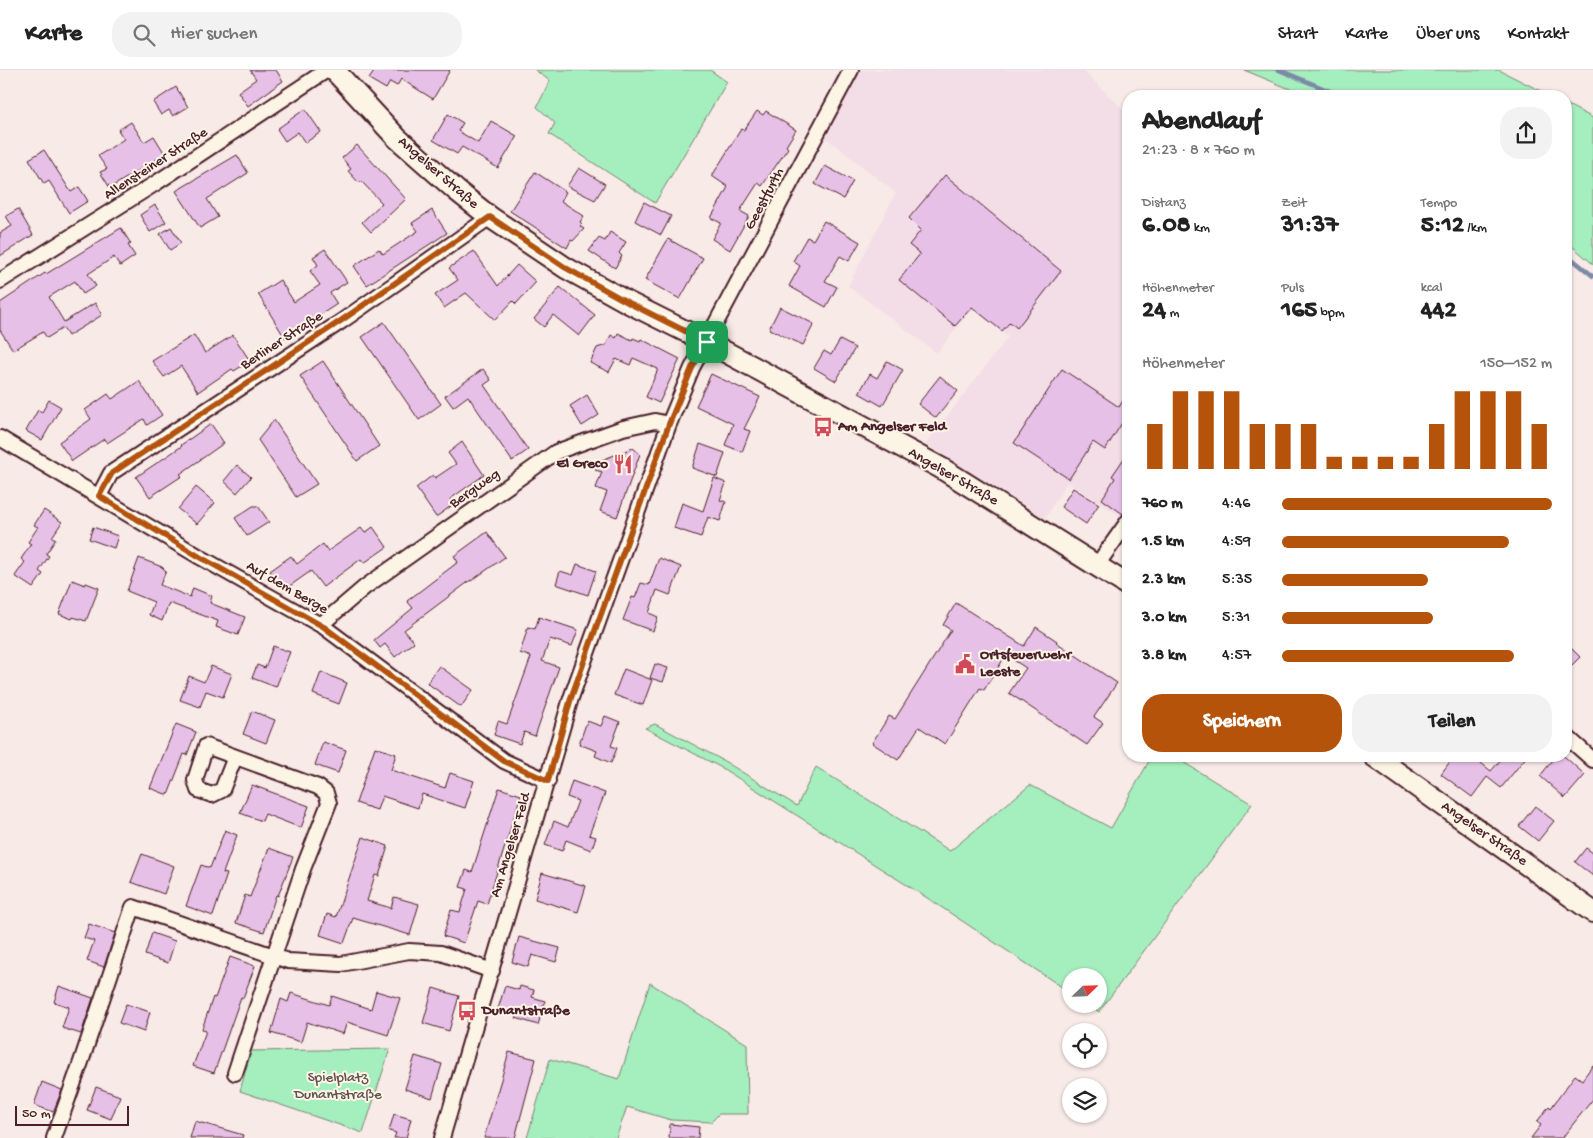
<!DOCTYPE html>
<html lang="de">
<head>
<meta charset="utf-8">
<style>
  body { margin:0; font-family:"Gochi Hand",sans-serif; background:#f2f2f2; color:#222; height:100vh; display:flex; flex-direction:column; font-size:19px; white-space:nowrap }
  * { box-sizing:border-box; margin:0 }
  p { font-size:16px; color:#767676 }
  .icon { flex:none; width:28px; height:28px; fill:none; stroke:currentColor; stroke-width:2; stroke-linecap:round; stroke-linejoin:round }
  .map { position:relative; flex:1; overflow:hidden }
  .side { position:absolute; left:1122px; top:20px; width:450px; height:672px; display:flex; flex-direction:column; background:#fff; border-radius:20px; box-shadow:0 1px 4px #0004 }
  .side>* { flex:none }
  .needle { width:32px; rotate:67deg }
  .tools { position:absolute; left:1062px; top:898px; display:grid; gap:10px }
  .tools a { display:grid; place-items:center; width:45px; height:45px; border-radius:50%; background:#fff; box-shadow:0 1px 4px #0004; font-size:25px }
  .scale { position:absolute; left:15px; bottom:12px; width:114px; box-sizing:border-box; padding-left:5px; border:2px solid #4a1f2b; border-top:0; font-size:14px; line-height:18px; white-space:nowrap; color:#4a1f2b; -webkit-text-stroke:4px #fcf5e5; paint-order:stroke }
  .pin { position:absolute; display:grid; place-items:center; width:42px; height:42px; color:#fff; margin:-21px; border-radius:10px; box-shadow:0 2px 8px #0006 }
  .round { display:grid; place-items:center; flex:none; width:52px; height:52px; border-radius:20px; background:#f2f2f2 }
  .headline { display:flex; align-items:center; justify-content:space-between; height:85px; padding:0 20px }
  h1 { font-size:28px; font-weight:700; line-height:38px }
  .figures { display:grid; grid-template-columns:repeat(3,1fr); gap:8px; height:85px; padding:5px 20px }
  .figures div { display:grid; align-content:center }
  .figures b { font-size:25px; font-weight:700 }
  .figures small { font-size:14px; font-weight:400 }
  .figures p { font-size:14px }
  .chart { height:140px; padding:10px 20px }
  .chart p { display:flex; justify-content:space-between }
  .chart svg { width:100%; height:90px; margin-top:5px; stroke:#b45309; stroke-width:6 }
  .action { display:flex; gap:10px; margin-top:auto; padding:10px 20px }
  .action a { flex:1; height:58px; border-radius:20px; background:#b45309; color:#fff; font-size:20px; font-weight:700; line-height:58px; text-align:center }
  .action a+a { background:#f2f2f2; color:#222 }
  ul { padding:0 20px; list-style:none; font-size:16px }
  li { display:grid; grid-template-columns:80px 60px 1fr; align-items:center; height:38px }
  li i { height:12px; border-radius:6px; background:#b45309 }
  header { display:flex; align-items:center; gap:30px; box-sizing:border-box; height:70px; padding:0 25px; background:#fff; border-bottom:1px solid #e0e0e0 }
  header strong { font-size:24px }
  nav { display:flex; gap:28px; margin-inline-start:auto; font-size:18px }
  .search { width:350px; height:45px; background:#f2f2f2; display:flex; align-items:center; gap:12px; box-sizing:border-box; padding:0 18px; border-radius:20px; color:#767676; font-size:19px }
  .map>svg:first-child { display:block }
</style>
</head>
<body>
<header>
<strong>Karte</strong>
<div class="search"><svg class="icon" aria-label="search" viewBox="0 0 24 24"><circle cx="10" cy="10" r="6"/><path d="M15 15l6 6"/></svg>Hier suchen</div>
<nav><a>Start</a><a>Karte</a><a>Über uns</a><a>Kontakt</a></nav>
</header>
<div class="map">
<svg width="1593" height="1068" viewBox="0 0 1593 1068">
  <rect width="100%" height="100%" fill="#f8eae6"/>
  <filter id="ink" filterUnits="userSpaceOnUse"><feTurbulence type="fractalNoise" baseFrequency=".02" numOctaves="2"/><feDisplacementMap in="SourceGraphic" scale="10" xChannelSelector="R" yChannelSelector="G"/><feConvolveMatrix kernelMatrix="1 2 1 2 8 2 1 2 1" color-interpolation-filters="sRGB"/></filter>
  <g filter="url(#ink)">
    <path fill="#f3dde7" d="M840,0h242l47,45v403l-2,2 -60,-38 -22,36 -119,-74 82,-107 -36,-29 -35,45 -89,-67 48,-93 -67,-53 -23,-5z"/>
    <path fill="#a5eebd" stroke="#788674" d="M535,0h175l17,12 -72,121 -106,-69 6,-11 -18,-16 13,-26z
      M1244,0h255l52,26h-190l-16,-6 -3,6h-35z
      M1566,34l27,14v146l-27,-23z
      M655,654l69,37 73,45 19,-39 134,84 80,-66 81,43 41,-72h21l79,48 -153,208 -12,-8h12v-28h-28v17l-139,-92 -210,-133 -77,-40z
      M650,913l97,61 1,70h-29l-8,8 -40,-2 -44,-13 -11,31h-89l23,-79 69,20z
      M390,979l-27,84 -123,-42 11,-40z"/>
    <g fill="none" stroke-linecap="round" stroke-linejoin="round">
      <path stroke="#7b89a7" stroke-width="4.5" d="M1279,0l63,26
        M1566,184l27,22"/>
    </g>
    <path fill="#e7c0e8" stroke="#4a1f2b" d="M250,0h26l7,11 -35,25 -10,-14 18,-13z
      M371,0h79l-17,29 -32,-20 -4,7 -7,-4 -4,7 -17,-10 5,-7z
      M176,17l12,20 -15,9 -4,-6 -8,5 -8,-13z
      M305,39l16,23 -16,11 -7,-11 -13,9 -8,-12z
      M757,41l6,4 3,-4 30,19 -10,16 2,2 -26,38 -4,-3 -18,28 9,5 -19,34 -18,-11 9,-16 -10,-5 17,-31 -16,-11 29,-47 3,1z
      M448,44l15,9 -5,8 20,12 13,-22 26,15 -19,32 -36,-21 -5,7 -24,-14z
      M131,52l13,20 10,-6 11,18 -55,34 -10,-16 7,-3 -9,-13 26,-17 -6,-9z
      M357,75l49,54 -35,33 -9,-10 20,-19 -21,-22 -2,2 -11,-12 3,-2 -9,-11z
      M44,80l27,42 8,-5 9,14 -19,12 -20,-32 -5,3 -15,-25z
      M237,85l11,18 -41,26 11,18 -18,11 -24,-37z
      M825,96l28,15 -10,18 -28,-15z
      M579,98l26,16 -10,16 -28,-14z
      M535,102l31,20 -5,9 23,15 -4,6 2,2 -2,2 4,3 -11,12 -2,-1 -4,8 -57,-37z
      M945,105l116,96 -44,57 -7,-6 -8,9 -30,-24 -17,19 -56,-46 21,-26 -11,-9 12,-15 -12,-12z
      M644,132l27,14 -10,19 -26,-14z
      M155,135l11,17 -16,10 -10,-17z
      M18,139l15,26 -33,21v-23l12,-7 -6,-10z
      M432,140l15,23 -80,52 -13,-19 25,-17 4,5 35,-23 -6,-8z
      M824,151l36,21 -11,19 -9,-5 -15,25 12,6 -11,20 -37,-21 11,-20 -7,-5 14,-24 6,3z
      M171,157l10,16 -11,7 -10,-16z
      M121,158l10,16 -3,1 7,11 -15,10 -6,-9 -26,17 8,12 -13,8 -8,-13 -26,16 15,25 31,-19 7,12 -34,21 -5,-8 -16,10 -4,-6 -30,18 -13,-20v-27l45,-30 1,1z
      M610,162l16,10 -7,11 3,3 -7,12 -26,-17 10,-13 6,3z
      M668,169l35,19 -23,41 -35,-19z
      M325,179l22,33 -17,11 7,11 -52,34 -27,-44 22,-14 14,22 26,-17 -10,-14 8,-6 -5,-8z
      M474,181l24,35 19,-21 19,17 -20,22 -3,-3 -18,19 -29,-27 -22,15 -9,-13 23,-15 -9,-12z
      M560,217l35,28 -16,21 -26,-21 -9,12 -10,-8z
      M780,237l34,17 -11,21 -34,-16z
      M384,252l57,82 -22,16 -57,-83z
      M618,263l14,7 1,-2 7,3 1,-2 39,20 -21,44 -13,-6 12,-28 -25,-11 -3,7 -14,-6 -7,13 -19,-9 7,-15 9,-3 5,-10 5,3z
      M194,265l11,18 28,-18 17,26 -16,10 -2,-2 -34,23 -17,-26 -17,11 -12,-16z
      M840,270l15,8 -19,33 -22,-13 10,-17 7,4z
      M323,291l56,85 -22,15 -57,-85z
      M887,291l16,9 -21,36 -23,-13 11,-19 7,4z
      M483,299l8,11 -7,5 44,65 -16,11 -44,-65 -15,11 -8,-11z
      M1062,299l57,38 10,-16v36l-7,-4 -17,27 -12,-8 -24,37 -55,-36z
      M711,304l49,23 -16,32 6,2 -8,21 -17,-7 8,-21 -37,-18z
      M940,306l18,15 -22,27 -18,-14z
      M139,311l23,34 -15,10 -3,-6 -37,24 -3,-4 -32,22 -13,-19 32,-23 -6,-9 23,-16 4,5z
      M587,325l12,20 -17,11 -12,-20z
      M49,330l12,7 -19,33 -16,-9 12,-21 4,2z
      M274,350l43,64 -21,13 -38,-57z
      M211,354l13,19 -44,31 2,2 -32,21 -14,-20 46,-31 -1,-1z
      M462,372l22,33 -34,24 4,5 -18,13 -20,-29 17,-13 2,3 21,-14 -8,-11z
      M700,374l25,9 -8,24 -25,-9z
      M633,378l7,6 -23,63 -17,-6 7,-19 -11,-4 6,-16 -7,-2 4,-9z
      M1129,381v55l-6,8 -21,-15 13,-21 -3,-2z
      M237,395l14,12 -14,16 -13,-12z
      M714,408l12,5 -6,17 6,2 -6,19 -12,-4 -7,20 -27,-9 8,-25 21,8z
      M196,417l19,16 -18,21 -19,-15z
      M1073,418l26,16 -13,20 -25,-17z
      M253,436h5l11,16 -22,14 -12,-18z
      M44,440l18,12 -10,15 4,2 -10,15 3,2 -10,15 4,3 -10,14 -18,-12 10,-14 -4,-3 10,-15 -3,-2 10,-15 -4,-2z
      M93,457l25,9 -4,12 -25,-9z
      M373,457l14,20 -23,16 -3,-4 -38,28 -12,-16 -27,19 -14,-19 21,-15 6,8 26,-20 5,7 33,-23 4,5z
      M487,462l18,25 -34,24v-1l-67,50 10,12 -19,15 -10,-13 -5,4 -6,-8 39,-32 -6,-7 51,-39 -4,-6z
      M139,488l23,9 4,4 -6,14 30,12 3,-9 19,8 -2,7 35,14 -7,18 -22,-8 2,-6 -49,-18 -7,18 -13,-6 5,-13 -27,-11z
      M659,488l22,9 -11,28 -13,-5 -8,23 9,4 -5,14 -30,-11 9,-23 3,1 6,-15 8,2z
      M577,494l19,7 -8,24 -32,-11 4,-13 13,4z
      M72,510l13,5 1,-2 13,5 -13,33 -13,-4 -1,2 -13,-5z
      M956,533l68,43 12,-19 21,14 -1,1 61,41 -23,34 9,6 -16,22 -78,-52 17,-25 -20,-13 -22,35 -4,-2 -35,56 -26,-17 -21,33 -26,-17 17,-27 6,3 56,-89 -8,-5z
      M539,547l39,13 -6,16 -22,-7 -8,22 17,6 -24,69 -11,-4 -4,12 -26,-9 4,-14 9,3 24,-67 -11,-4 8,-26 7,2z
      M1566,573l14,14 -14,14z
      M273,576l17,6 -14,35 -24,-9 5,-13 8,3z
      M655,594l13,4 -5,14 -13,-4z
      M211,596l21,8 -9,23 -17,-6 -6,16 -20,-7 9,-24 15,6z
      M439,596l34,24 -12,17 -34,-24z
      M624,599l28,11 -9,25 -29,-10z
      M321,602l26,11 -8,21 -26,-10z
      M252,641l23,9 -9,23 -23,-9z
      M605,646l15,6 -9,24 6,2 -6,15 -16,-7 2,-5 -18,-7 8,-23 14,5z
      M176,654l20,8 -9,23 -3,-1 -16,41 -18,-7z
      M323,672l23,8 -8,23 -23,-8z
      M375,677l21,7 -5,16 54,18 5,-15 24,8 -9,27 -43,-14 -4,14 -36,-12 -5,14 -21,-7z
      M1454,686h18l19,15 13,-15h23l-26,32 -14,-11 -15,20 -31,-23z
      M1556,686h8l21,19 -20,23 -25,-22z
      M572,711l33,12 -16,42 7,2 -5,13 -25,-10 -4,11 -17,-6 9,-24 14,6 10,-26 -11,-4z
      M252,715l57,21 -8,22 -36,-14 -3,7 -22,-8z
      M499,718l22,7 -34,109 -9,-3 -14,42 -21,-7 8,-26 9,2 7,-23 -7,-2 6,-17 6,2z
      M1535,736l19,15 -16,20 -19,-15z
      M225,760l12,5 -14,38 4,1 -14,42 -27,-10 15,-41 9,3z
      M363,767l25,9 -9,30 -4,-1 -8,26 24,7 3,-11 25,7 -9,31 -57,-17 -9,25 -24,-8 7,-21 9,3z
      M269,778l24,9 -15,39 -2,-1 -12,37 -28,-9 9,-28 5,2z
      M1586,778l7,5v23l-18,-14z
      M142,784l32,12 -10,28 -33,-12z
      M542,803l44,13 -8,26 -43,-13z
      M89,854l26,9 -11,34 -17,-6 7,-20 -10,-3z
      M152,863l23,8 -7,22 -23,-8z
      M519,867l41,11 -4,14 -24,-7 -4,12 -16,-5z
      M230,887l25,9 -12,32 -2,-1 -27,76 -21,-7 13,-35 -4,-2 11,-32 2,1z
      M59,916l34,12 -12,36 -19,-6 7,-21 -15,-5z
      M505,916l14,4 1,-4 14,4 -2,7 13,4 -7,24 -22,-7 2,-4 -20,-5z
      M433,918l26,8 -10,35 -26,-8z
      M376,921l24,7 -12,37 -41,-13 -4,12 -36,-12 -6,20 -30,-9 10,-34 7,3 3,-9 38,12 3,-9 39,13z
      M126,934l24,8 -6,20 -25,-9z
      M509,982l27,7 -21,79h-31z
      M415,986l27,8 -10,34 -27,-9z
      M1593,995v34l-31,39h-31l10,-13 -4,-3 12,-16 2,2 24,-33 7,5z
      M42,1012l20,8 -9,22 -19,-7z
      M96,1017l24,9 -9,23 -24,-9z
      M394,1044l17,5 -5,19h-12l2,-5 -7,-2z
      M195,1051l48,14 -1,3h-52z
      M670,1054l29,3 -1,11h-29z"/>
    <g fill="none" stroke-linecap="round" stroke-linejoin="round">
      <defs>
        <path id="street" d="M0,211l156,-98 171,-113
          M0,368l200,119 124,70 180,134 44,20
          M99,426l12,-23 231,-152 148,-104
          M1097,495l32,-45
          M324,557v-5l41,-35 191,-135 67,-24 32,-7 14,3
          M1566,666l27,24
          M235,1003l68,-204 26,-66 -3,-10 -8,-6 -112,-41 -11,34 3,10 14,5 10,-5 13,-33
          M54,1068l27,-76 52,-155 155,54 53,3 68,-13 32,2 51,18
          M442,1068l129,-440 98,-274 23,-56 159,-298"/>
        <path id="secondary" d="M334,0l63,68 60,53 33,26 76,51 63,35 78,39 234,126 188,118
          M1374,686l219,156"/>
      </defs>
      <use href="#street" stroke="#4a1f2b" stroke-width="18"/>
      <use href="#secondary" stroke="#4a1f2b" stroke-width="24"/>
      <use href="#street" stroke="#fcf5e5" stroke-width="14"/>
      <use href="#secondary" stroke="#fcf5e5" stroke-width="20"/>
    </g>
  </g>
  <g fill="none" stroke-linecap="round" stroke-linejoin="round" filter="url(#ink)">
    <defs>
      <path id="route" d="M490,147l76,51 63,35 78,39 -15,26 -23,56 -98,274 -23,83 -44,-20 -180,-134 -124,-70 -101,-61 13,-23 230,-153z"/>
    </defs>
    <use href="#route" stroke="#fff" stroke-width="10"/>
    <use href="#route" stroke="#b45309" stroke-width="6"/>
  </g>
  <defs>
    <symbol id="bus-bare" viewBox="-9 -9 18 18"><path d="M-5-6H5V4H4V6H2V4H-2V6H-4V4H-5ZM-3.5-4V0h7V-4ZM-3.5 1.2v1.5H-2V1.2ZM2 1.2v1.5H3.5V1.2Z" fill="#d1495b" stroke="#fcf5e5" stroke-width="2.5" paint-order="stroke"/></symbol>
    <symbol id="restaurant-bare" viewBox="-9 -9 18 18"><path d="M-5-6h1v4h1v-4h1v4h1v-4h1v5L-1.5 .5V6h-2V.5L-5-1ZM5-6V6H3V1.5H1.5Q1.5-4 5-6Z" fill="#d1495b" stroke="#fcf5e5" stroke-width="2.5" paint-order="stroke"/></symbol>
    <symbol id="civic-bare" viewBox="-9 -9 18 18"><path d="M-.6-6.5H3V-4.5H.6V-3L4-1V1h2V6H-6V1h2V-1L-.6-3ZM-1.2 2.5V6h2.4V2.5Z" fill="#d1495b" stroke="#fcf5e5" stroke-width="2.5" paint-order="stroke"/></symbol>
  </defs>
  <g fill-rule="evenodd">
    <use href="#bus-bare" x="809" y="343" width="28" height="28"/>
    <use href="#restaurant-bare" x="609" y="380" width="28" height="28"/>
    <use href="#civic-bare" x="951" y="580" width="28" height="28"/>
    <use href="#bus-bare" x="453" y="927" width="28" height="28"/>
  </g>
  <g text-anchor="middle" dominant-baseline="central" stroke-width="4" stroke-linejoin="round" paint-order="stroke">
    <g font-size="15" fill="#4a1f2b" stroke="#fcf5e5">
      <text transform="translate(156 94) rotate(-33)">Allensteiner Straße</text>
      <text transform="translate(438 103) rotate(41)">Angelser Straße</text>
      <text transform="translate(765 129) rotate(-62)">Geestfurth</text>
      <text transform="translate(282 271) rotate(-33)">Berliner Straße</text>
      <text transform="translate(953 407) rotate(30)">Angelser Straße</text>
      <text transform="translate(475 419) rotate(-35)">Bergweg</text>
      <text transform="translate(287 518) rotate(30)">Auf dem Berge</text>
      <text transform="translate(1484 764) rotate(35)">Angelser Straße</text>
      <text transform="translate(511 775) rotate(-73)">Am Angelser Feld</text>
    </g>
    <g font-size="15" font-weight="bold" fill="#4a1f2b" stroke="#fcf5e5" text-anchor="start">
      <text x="838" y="357">Am Angelser Feld</text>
      <text x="608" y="394" text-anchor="end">El Greco</text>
      <text x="980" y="585">Ortsfeuerwehr<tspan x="980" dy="17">Leeste</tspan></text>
      <text x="482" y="941">Dunantstraße</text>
    </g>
    <g font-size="15" fill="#615350" stroke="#fcf5e5">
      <text x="338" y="1008">Spielplatz<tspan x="338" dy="17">Dunantstraße</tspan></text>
    </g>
  </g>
</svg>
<div class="tools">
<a><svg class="needle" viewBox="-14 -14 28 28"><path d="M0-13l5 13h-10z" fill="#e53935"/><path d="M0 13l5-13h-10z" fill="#767676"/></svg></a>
<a><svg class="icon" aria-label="locate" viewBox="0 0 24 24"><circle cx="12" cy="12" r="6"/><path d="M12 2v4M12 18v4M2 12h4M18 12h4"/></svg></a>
<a><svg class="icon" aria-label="layers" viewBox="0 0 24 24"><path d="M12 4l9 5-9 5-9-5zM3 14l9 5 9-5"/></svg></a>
</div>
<div class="scale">50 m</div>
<div class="pin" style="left:707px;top:272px;background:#1e9e55"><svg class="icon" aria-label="arrive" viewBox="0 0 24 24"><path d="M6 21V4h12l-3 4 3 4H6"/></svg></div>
<section class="side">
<div class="headline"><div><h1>Abendlauf</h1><p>21:23 · 8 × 760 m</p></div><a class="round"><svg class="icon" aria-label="share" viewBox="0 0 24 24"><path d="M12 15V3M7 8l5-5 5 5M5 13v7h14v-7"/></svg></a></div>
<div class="figures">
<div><p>Distanz</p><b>6.08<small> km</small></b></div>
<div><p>Zeit</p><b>31:37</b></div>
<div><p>Tempo</p><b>5:12<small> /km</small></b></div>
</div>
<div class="figures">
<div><p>Höhenmeter</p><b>24<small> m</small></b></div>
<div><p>Puls</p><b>165<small> bpm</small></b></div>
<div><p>kcal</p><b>442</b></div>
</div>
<div class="chart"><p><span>Höhenmeter</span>150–152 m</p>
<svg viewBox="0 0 160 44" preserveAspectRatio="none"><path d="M5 44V22M15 44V6M25 44V6M35 44V6M45 44V22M55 44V22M65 44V22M75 44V38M85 44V38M95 44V38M105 44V38M115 44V22M125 44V6M135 44V6M145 44V6M155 44V22"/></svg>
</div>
<ul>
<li><b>760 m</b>4:46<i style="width:100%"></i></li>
<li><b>1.5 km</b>4:59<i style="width:84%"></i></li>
<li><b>2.3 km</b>5:35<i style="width:54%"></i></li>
<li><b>3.0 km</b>5:31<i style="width:56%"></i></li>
<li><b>3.8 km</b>4:57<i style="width:86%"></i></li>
</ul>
<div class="action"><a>Speichern</a><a>Teilen</a></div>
</section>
</div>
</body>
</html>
